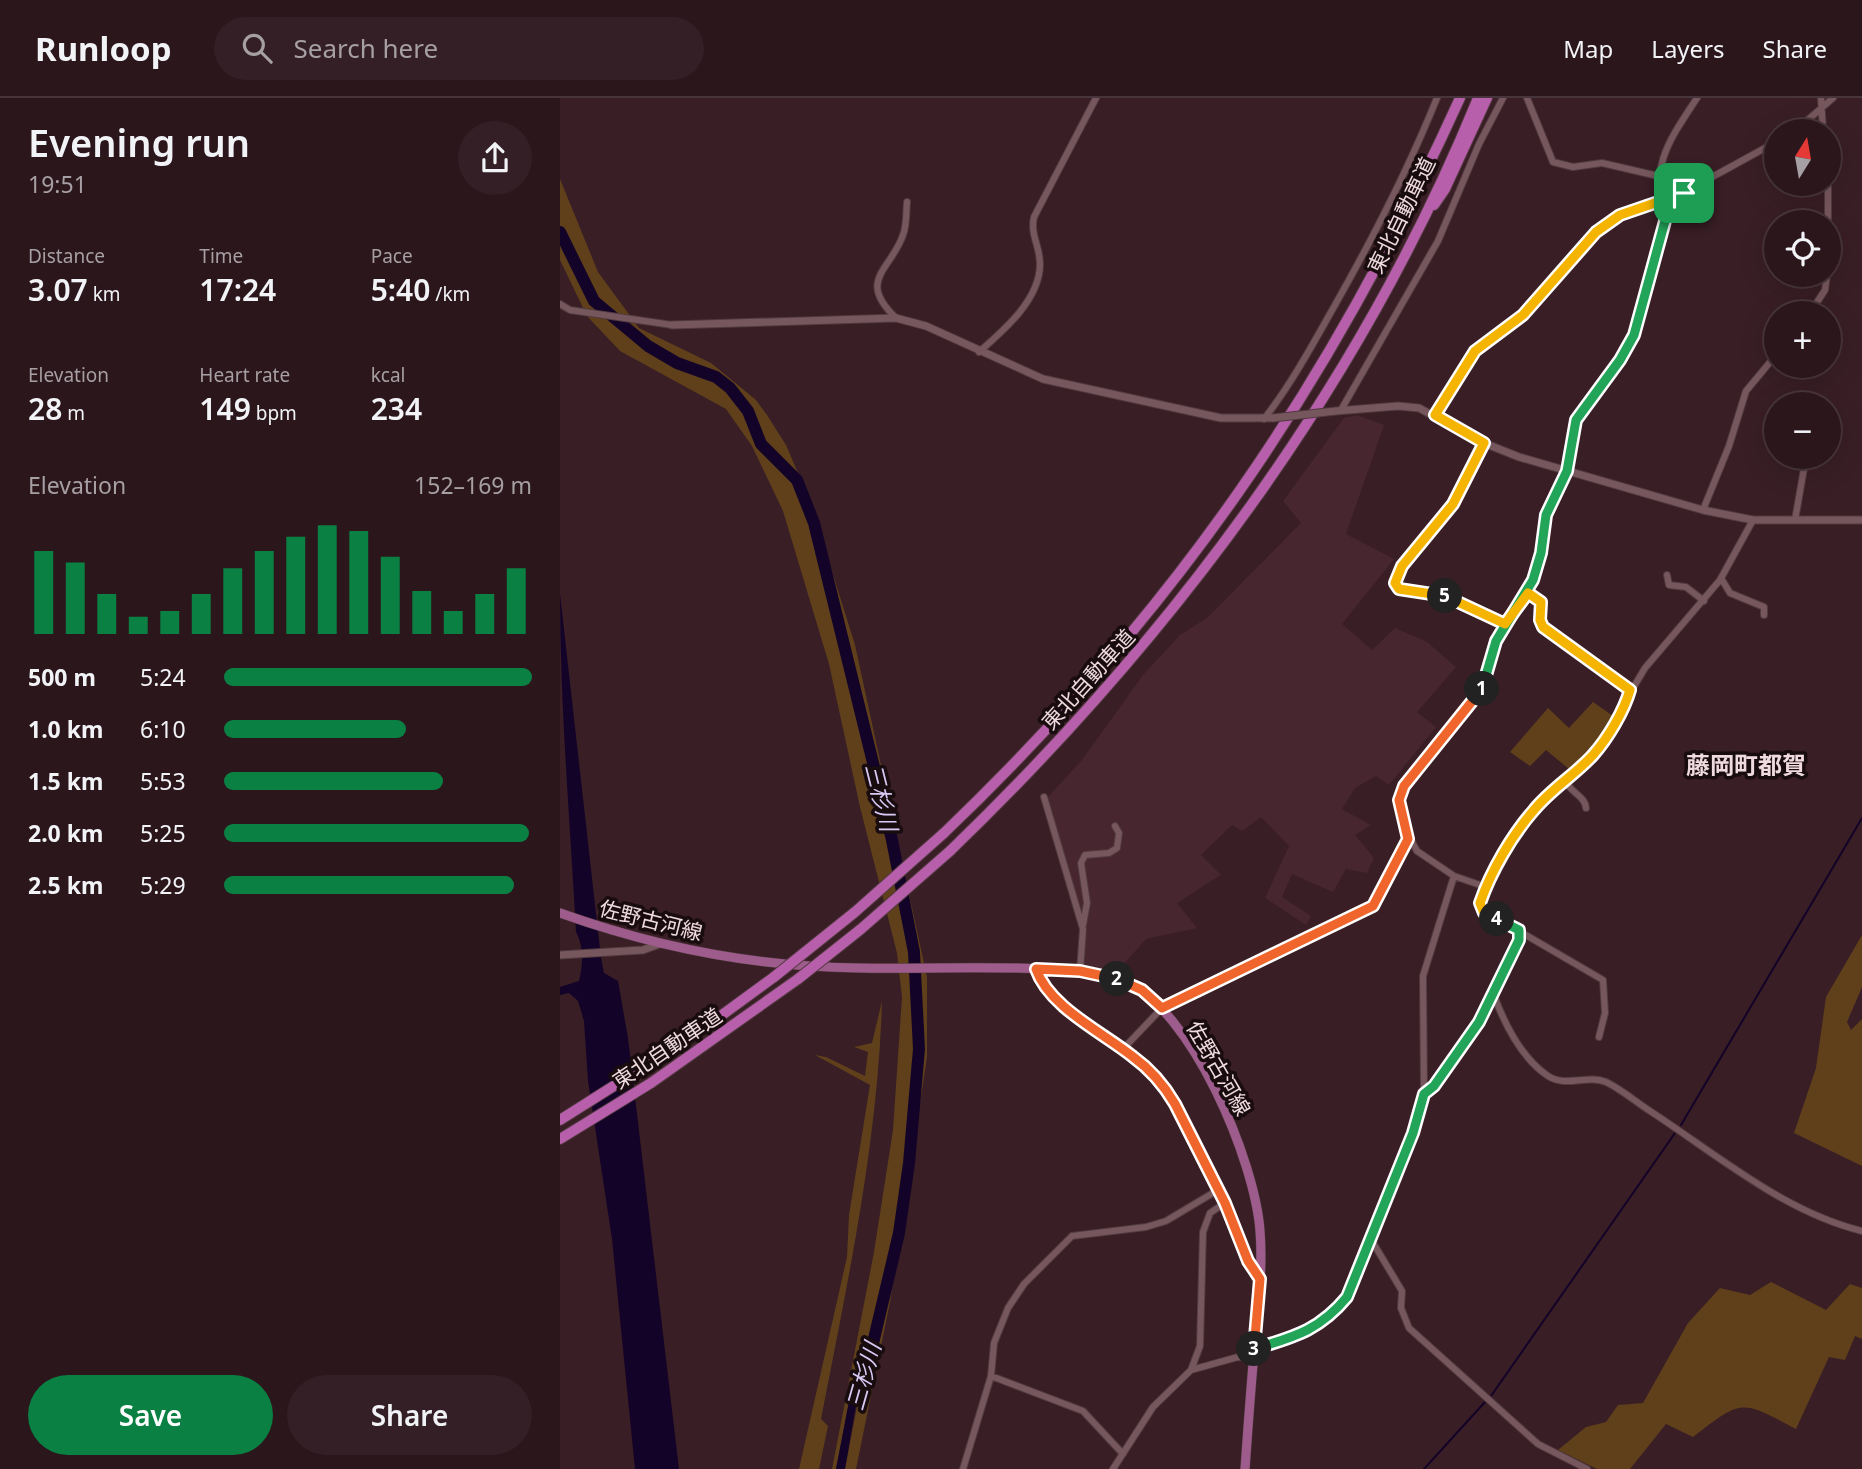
<!DOCTYPE html>
<html lang="en">
<head>
<meta charset="utf-8">
<style>
  body { margin:0; font-family:"Noto Sans","Noto Sans JP",sans-serif; background:#331f25; color:#f1f3f6; height:100vh; display:flex; flex-direction:column; font-size:26px; white-space:nowrap }
  * { box-sizing:border-box; margin:0 }
  p { font-size:23px; color:#a69fa3 }
  .icon { flex:none; width:38px; height:38px; fill:none; stroke:currentColor; stroke-width:2; stroke-linecap:round; stroke-linejoin:round }
  .map { position:relative; flex:1; overflow:hidden }
  .details { display:flex; flex-direction:column; background:#2b161c; width:560px }
  .details>* { flex:none }
  .needle { width:46px; rotate:11deg }
  .tools { position:absolute; left:1204px; top:21px; display:grid; gap:14px }
  .tools a { display:grid; place-items:center; width:77px; height:77px; border-radius:50%; background:#2b161c; box-shadow:0 7px 28px #0002,0 0 0 2px #47353b; font-size:35px }
  .pin { position:absolute; display:grid; place-items:center; width:60px; height:60px; color:#fff; margin:-30px; border-radius:14px; box-shadow:0 4px 10px #0006 }
  .km { position:absolute; width:35px; height:35px; margin:-18px; border-radius:50%; background:#222; color:#fff; font-size:19px; line-height:35px; text-align:center }
  .round { display:grid; place-items:center; flex:none; width:74px; height:74px; border-radius:37px; background:#331f25 }
  .head { display:flex; align-items:center; justify-content:space-between; height:119px; padding:0 28px }
  h1 { font-size:38px; font-weight:600; line-height:52px }
  .stats { display:grid; grid-template-columns:repeat(3,1fr); gap:10px; height:119px; padding:7px 28px }
  .stats div { display:grid; align-content:center }
  .stats b { font-size:30px; font-weight:600 }
  .stats small { font-size:19px; font-weight:400 }
  .stats p { font-size:19px }
  .chart { height:196px; padding:14px 28px }
  .chart p { display:flex; justify-content:space-between }
  .chart svg { width:100%; height:126px; margin-top:7px; stroke:#0b8043; stroke-width:6 }
  .primary-button { display:flex; gap:14px; margin-top:auto; padding:14px 28px }
  .primary-button a { flex:1; height:80px; border-radius:42px; background:#0b8043; color:#fff; font-size:28px; font-weight:600; line-height:80px; text-align:center }
  .primary-button a+a { background:#331f25; color:#f1f3f6 }
  ul { padding:0 28px; list-style:none; font-size:23px }
  li { display:grid; grid-template-columns:112px 84px 1fr; align-items:center; height:52px }
  li i { height:18px; border-radius:9px; background:#0b8043 }
  header { display:flex; align-items:center; gap:42px; box-sizing:border-box; height:98px; padding:0 35px; background:#2b161c; border-bottom:2px solid #47353b }
  header strong { font-size:33px }
  nav { display:flex; gap:38px; margin-inline-start:auto; font-size:24px }
  .search { width:490px; height:63px; background:#331f25; display:flex; align-items:center; gap:18px; box-sizing:border-box; padding:0 24px; border-radius:38px; color:#a69fa3; font-size:26px }
  main { display:flex; flex:1; min-height:0 }
  .map>svg:first-child { display:block }
</style>
</head>
<body>
<header>
<strong>Runloop</strong>
<div class="search"><svg class="icon" aria-label="search" viewBox="0 0 24 24"><circle cx="10" cy="10" r="6"/><path d="M15 15l6 6"/></svg>Search here</div>
<nav><a>Map</a><a>Layers</a><a>Share</a></nav>
</header>
<main>
<section class="details">
<div class="head"><div><h1>Evening run</h1><p>19:51</p></div><a class="round"><svg class="icon" aria-label="share" viewBox="0 0 24 24"><path d="M12 15V3M7 8l5-5 5 5M5 13v7h14v-7"/></svg></a></div>
<div class="stats">
<div><p>Distance</p><b>3.07<small> km</small></b></div>
<div><p>Time</p><b>17:24</b></div>
<div><p>Pace</p><b>5:40<small> /km</small></b></div>
</div>
<div class="stats">
<div><p>Elevation</p><b>28<small> m</small></b></div>
<div><p>Heart rate</p><b>149<small> bpm</small></b></div>
<div><p>kcal</p><b>234</b></div>
</div>
<div class="chart"><p><span>Elevation</span>152–169 m</p>
<svg viewBox="0 0 160 44" preserveAspectRatio="none"><path d="M5 44V15M15 44V19M25 44V30M35 44V38M45 44V36M55 44V30M65 44V21M75 44V15M85 44V10M95 44V6M105 44V8M115 44V17M125 44V29M135 44V36M145 44V30M155 44V21"/></svg>
</div>
<ul>
<li><b>500 m</b>5:24<i style="width:100%"></i></li>
<li><b>1.0 km</b>6:10<i style="width:59%"></i></li>
<li><b>1.5 km</b>5:53<i style="width:71%"></i></li>
<li><b>2.0 km</b>5:25<i style="width:99%"></i></li>
<li><b>2.5 km</b>5:29<i style="width:94%"></i></li>
</ul>
<div class="primary-button"><a>Save</a><a>Share</a></div>
</section>
<div class="map">
<svg width="1302" height="1371" viewBox="0 0 1302 1371">
  <rect width="100%" height="100%" fill="#391e25"/>
  <path fill="#48262f" d="M797,317l27,10 -38,109 48,25 -52,65 30,26 23,-22 32,14 29,25 -39,45 19,15 -47,58 -13,-9 -21,12 -13,21 29,16 -16,10 19,23 -7,15 -21,-4 -13,23 -41,-18 -10,23 29,19 -5,9 -41,-27 24,-52 -28,-29 -19,14 -10,-6 -31,30 20,20 -44,28 20,25 -51,11 -30,34 -28,-6 -4,-3 2,-36 -39,-130 35,-38 61,-85 37,-40 27,-17 94,-95 -18,-22 61,-83z"/>
  <path fill="#5f401b" d="M0,81l38,93 41,56 72,35 45,37 11,15 19,30 24,56 45,144 72,332v80l-37,245 -34,167h-11l17,-89 -10,6 -16,83h-4l42,-217 19,-122 9,-133 -5,-44 -37,-146 -31,-143 -46,-153 -31,-65 -26,-37 -106,-58 -33,-35 -27,-56z
    M1033,604l20,14 -21,35 -23,18 -23,-19 -16,16 -20,-14 38,-44 21,20z
    M1302,837v52l-15,35 4,8 11,-11v147l-68,-33 22,-65 10,-71z
    M322,903c-4,141 -34,279 -61,418l7,7 -9,43h-20l48,-212 2,-42 21,-130 -55,-30 11,2 39,19 3,-24 -14,-5 18,-4z
    M1211,1184l55,28 24,-26 12,4v51l-7,-3 -10,24 -16,-3 -33,72c-55,-29 -53,-31 -103,8l-27,-13 -36,45h-33l-39,-19 28,-23 20,-5 12,-17 25,-2 45,-80 32,-35 30,7z"/>
  <path fill="#140328" d="M0,496l41,364 3,15 14,8 10,57 51,431h-44l-23,-230 -24,-158 -4,-60 -6,-20 -9,-8 -9,2v-8l19,-6c4,-16 5,-34 -3,-49 -6,-112 -16,-225 -16,-338z
    M301,1278l-16,93h-9l16,-83z"/>
  <g fill="none" stroke-linecap="round" stroke-linejoin="round">
    <path stroke="#140328" stroke-width="2" d="M1121,1027l181,-307
      M931,1298l184,-263
      M864,1371l61,-67"/>
    <path stroke="#140328" stroke-width="12" d="M0,134l34,69 54,45 29,17 39,14 14,11 18,23 13,33 36,36 17,43 78,317 22,112 5,97 -10,114 -10,70 -34,144 -10,18"/>
    <defs>
      <path id="minor" d="M967,0l26,64 20,5 29,-4 56,13
        M1261,0l2,33
        M1235,33l38,-33
        M1122,97l-14,15 -5,18c-11,-62 0,-79 34,-130
        M1268,124v-38
        M1269,162v5
        M0,206l10,6 102,15
        M1250,215l15,-23 2,-15
        M336,220c-40,-38 -5,-48 7,-83 4,-10 3,-23 4,-33
        M419,254c24,-21 61,-52 61,-88 0,-18 -10,-29 -6,-47l62,-119
        M781,312l97,-169 41,-97 24,-46
        M875,316l40,-63 48,-36 73,-83 24,-17 63,-22 93,-51
        M704,321c28,-36 49,-75 71,-114 38,-67 73,-135 102,-207
        M924,345l-31,61 -51,62 -7,18 4,5 52,8 54,27
        M1143,412l26,-64 17,-55 30,-36
        M1235,422l11,-63
        M1107,477l2,10 17,2 18,14
        M1161,480l9,15 34,14v8
        M968,495l13,9 -1,18 3,7 87,63
        M1004,680c4,14 21,17 22,30
        M484,699l39,132 -3,42
        M926,789l-32,-11 -37,-25 -14,-25 -2,-33 10,-17 67,-79 18,-56 32,-48 13,-40 5,-38 21,-44 9,-51 58,-85 29,-107
        M523,827l4,-22 -6,-40 4,-8 24,-2 8,-5 2,-15 -4,-7
        M959,833l84,49 2,33 -6,24
        M476,871l6,12 29,32 60,42 35,34 59,114 30,72 5,4
        M933,895l26,-52v-10l-35,-18 -4,-10 43,-79 41,-46 29,-23 52,-87 75,-88 33,-60
        M563,951l39,-41 211,-102 11,-15 24,-52
        M864,996c29,-26 52,-66 69,-101 11,30 28,65 55,83 18,12 40,-2 58,6 15,7 30,20 44,29 66,43 134,101 212,120
        M812,1143l30,50 -1,17 8,20 129,116 49,25
        M694,1251l60,-21 17,-12 16,-19 25,-56 48,-129 4,-18 -1,-118 31,-100
        M631,1272l47,-13 15,1
        M431,1278l92,35 40,43
        M403,1371l28,-93 3,-33 14,-35 16,-24 48,-48 74,-9 20,-6 52,-31
        M553,1371l40,-62 38,-37 9,-24 3,-114 7,-19 15,-10"/>
      <path id="tertiary" d="M112,227l224,-7 30,8 117,53 178,39h52
        M776,313l62,-5 21,2 65,35 35,14 184,53 50,10h109
        M0,857l83,-5 19,-7"/>
      <path id="primary" d="M0,815c95,34 198,54 299,55 63,1 126,-2 189,1 25,2 52,2 76,12 68,28 131,180 136,250 3,37 -2,74 -5,111 -4,42 -7,85 -10,127"/>
      <path id="motorway" d="M874,107l11,-16 42,-91
        M384,735c230,-220 385,-446 516,-735
        M390,753c222,-214 411,-466 528,-753
        M0,1022l136,-86 78,-57
        M0,1041l91,-56 147,-104"/>
    </defs>
    <use href="#minor" stroke="#513a40" stroke-width="8"/>
    <use href="#tertiary" stroke="#513a40" stroke-width="9"/>
    <use href="#primary" stroke="#513a40" stroke-width="10"/>
    <use href="#motorway" stroke="#513a40" stroke-width="12"/>
    <use href="#minor" stroke="#77575e" stroke-width="6"/>
    <use href="#tertiary" stroke="#77575e" stroke-width="7"/>
    <use href="#primary" stroke="#9e5c8c" stroke-width="9"/>
    <use href="#motorway" stroke="#b85fab" stroke-width="10"/>
    <defs>
      <path id="tertiary-bridge" d="M713,320l63,-7"/>
      <path id="motorway-bridge" d="M214,879l81,-65 89,-79
        M238,881l63,-50 89,-78"/>
    </defs>
    <use href="#tertiary-bridge" stroke="#513a40" stroke-width="9" stroke-linecap="butt"/>
    <use href="#motorway-bridge" stroke="#513a40" stroke-width="12" stroke-linecap="butt"/>
    <use href="#tertiary-bridge" stroke="#77575e" stroke-width="7"/>
    <use href="#motorway-bridge" stroke="#b85fab" stroke-width="10"/>
  </g>
  <g fill="none" stroke-linecap="round" stroke-linejoin="round">
    <defs>
      <path id="split-1" d="M922,591l14,-48 37,-61 8,-27 5,-38 21,-44 9,-51 44,-60 14,-25 34,-125 16,-17"/>
      <path id="split-2" d="M557,881l25,11 20,18 211,-102 35,-67 -9,-39 5,-14 78,-97"/>
      <path id="split-3" d="M557,881l-37,-8 -44,-2c13,38 66,63 96,87 18,13 32,29 43,48l50,99 23,58 12,18 -6,70"/>
      <path id="split-4" d="M694,1251c39,-12 65,-18 93,-52l66,-164 11,-39 10,-8 45,-64 40,-82v-10l-22,-11"/>
      <path id="split-5" d="M885,498l60,28 23,-31 13,9 -1,18 3,7 87,63c-6,21 -22,48 -37,65 -17,19 -42,34 -59,55 -22,25 -43,61 -54,93l4,10 13,6"/>
      <path id="split-6" d="M885,498l-46,-7 -4,-6 7,-17 51,-62 31,-61 -49,-28 40,-64 48,-36 73,-83 24,-17 64,-22"/>
    </defs>
    <use href="#split-1" stroke="#fff" stroke-width="14"/>
    <use href="#split-2" stroke="#fff" stroke-width="14"/>
    <use href="#split-3" stroke="#fff" stroke-width="14"/>
    <use href="#split-4" stroke="#fff" stroke-width="14"/>
    <use href="#split-5" stroke="#fff" stroke-width="14"/>
    <use href="#split-6" stroke="#fff" stroke-width="14"/>
    <use href="#split-1" stroke="#22a559" stroke-width="9"/>
    <use href="#split-2" stroke="#f0652b" stroke-width="9"/>
    <use href="#split-3" stroke="#f0652b" stroke-width="9"/>
    <use href="#split-4" stroke="#22a559" stroke-width="9"/>
    <use href="#split-5" stroke="#f5b400" stroke-width="9"/>
    <use href="#split-6" stroke="#f5b400" stroke-width="9"/>
  </g>
  <g text-anchor="middle" dominant-baseline="central" stroke-width="7" stroke-linejoin="round" paint-order="stroke">
    <g font-size="21" fill="#efdbdf" stroke="#190c0f">
      <text transform="translate(841 117) rotate(-64)">東北自動車道</text>
      <text transform="translate(528 581) rotate(-48)">東北自動車道</text>
      <text transform="translate(91 822) rotate(14)">佐野古河線</text>
      <text transform="translate(107 950) rotate(-34)">東北自動車道</text>
      <text transform="translate(659 970) rotate(60)">佐野古河線</text>
    </g>
    <g font-size="23" font-style="italic" fill="#d8c8f4" stroke="#190c0f">
      <text transform="translate(322 699) rotate(76)">三杉川</text>
      <text transform="translate(303 1278) rotate(-74)">三杉川</text>
    </g>
    <g font-size="24" font-weight="bold" fill="#efdbdf" stroke="#190c0f">
      <text x="1186" y="666">藤岡町都賀</text>
    </g>
  </g>
</svg>
<div class="tools">
<a><svg class="needle" viewBox="-14 -14 28 28"><path d="M0-13l5 13h-10z" fill="#e53935"/><path d="M0 13l5-13h-10z" fill="#a69fa3"/></svg></a>
<a><svg class="icon" aria-label="locate" viewBox="0 0 24 24"><circle cx="12" cy="12" r="6"/><path d="M12 2v4M12 18v4M2 12h4M18 12h4"/></svg></a>
<a>+</a>
<a>−</a>
</div>
<div class="pin" style="left:1124px;top:95px;background:#1e9e55"><svg class="icon" aria-label="arrive" viewBox="0 0 24 24"><path d="M6 21V4h12l-3 4 3 4H6"/></svg></div>
<b class="km" style="left:922px;top:591px">1</b>
<b class="km" style="left:557px;top:881px">2</b>
<b class="km" style="left:694px;top:1251px">3</b>
<b class="km" style="left:937px;top:821px">4</b>
<b class="km" style="left:885px;top:498px">5</b>
</div>
</main>
</body>
</html>
